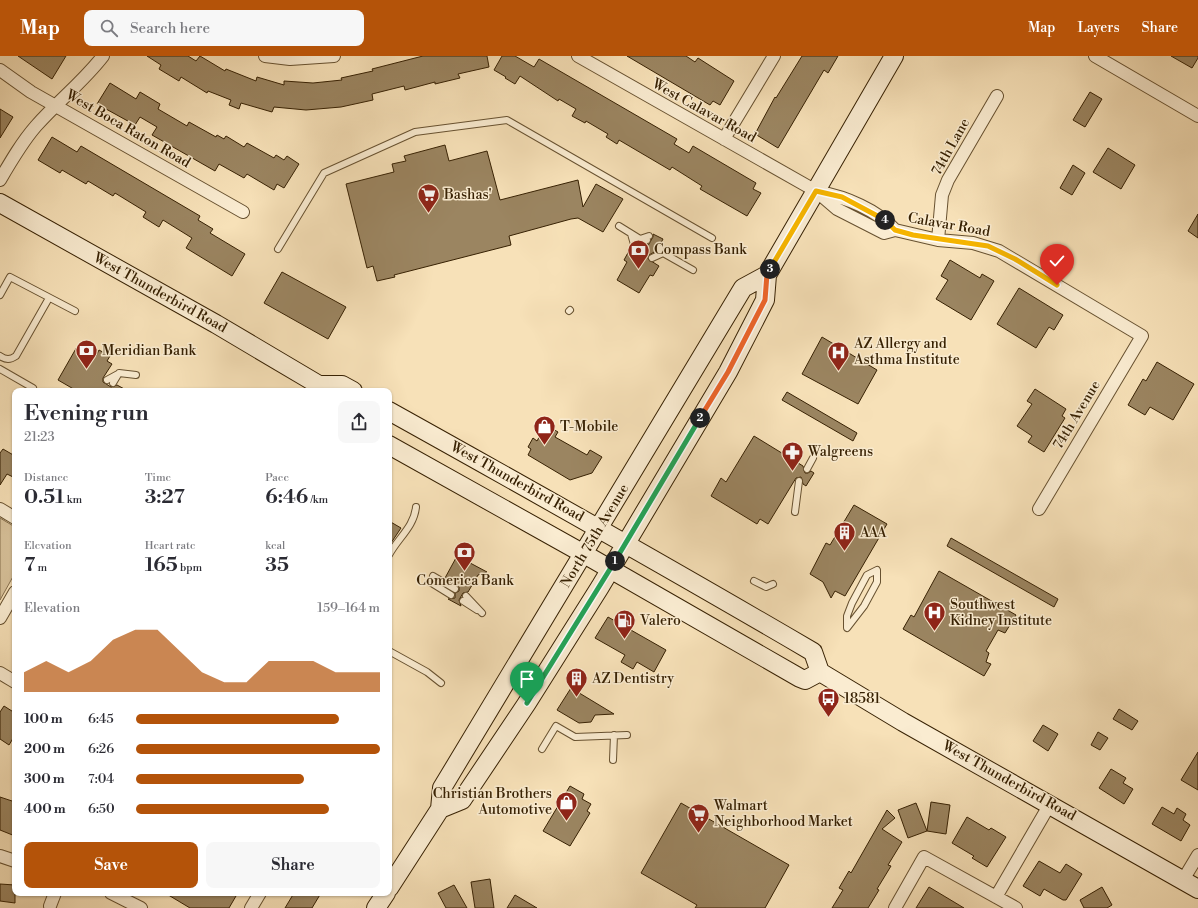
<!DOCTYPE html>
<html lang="en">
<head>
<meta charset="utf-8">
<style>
  body { margin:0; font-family:"Libre Bodoni",serif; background:#f7f7f7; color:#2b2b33; height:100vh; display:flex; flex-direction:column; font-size:15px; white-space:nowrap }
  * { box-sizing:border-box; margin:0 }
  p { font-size:13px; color:#7c7c81 }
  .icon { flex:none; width:22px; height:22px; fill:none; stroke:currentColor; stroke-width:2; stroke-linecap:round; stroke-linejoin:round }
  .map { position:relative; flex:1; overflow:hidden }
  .details { position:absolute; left:12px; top:332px; width:380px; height:508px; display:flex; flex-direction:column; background:#fff; border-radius:8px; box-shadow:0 1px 3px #0004 }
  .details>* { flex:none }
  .pin { position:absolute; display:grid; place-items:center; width:34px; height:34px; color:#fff; margin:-41px -17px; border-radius:50% 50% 50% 0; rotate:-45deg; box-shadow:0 0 4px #0007 }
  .pin .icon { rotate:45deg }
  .km { position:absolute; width:20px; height:20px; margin:-10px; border-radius:50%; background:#222; color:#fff; font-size:11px; line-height:20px; text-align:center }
  .round { display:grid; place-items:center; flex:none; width:42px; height:42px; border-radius:8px; background:#f7f7f7 }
  .head { display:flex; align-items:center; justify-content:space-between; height:68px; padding:0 12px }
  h1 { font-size:22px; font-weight:600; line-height:30px }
  .figures { display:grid; grid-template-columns:repeat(3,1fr); gap:6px; height:68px; padding:4px 12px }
  .figures div { display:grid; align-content:center }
  .figures b { font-size:20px; font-weight:600 }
  .figures small { font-size:11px; font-weight:400 }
  .figures p { font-size:11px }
  .chart { height:112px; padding:8px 12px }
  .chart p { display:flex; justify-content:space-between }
  .chart svg { width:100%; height:72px; margin-top:4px; fill:#b45309; opacity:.7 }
  .action { display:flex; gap:8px; margin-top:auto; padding:8px 12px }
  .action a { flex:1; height:46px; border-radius:8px; background:#b45309; color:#fff; font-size:16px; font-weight:600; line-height:46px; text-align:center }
  .action a+a { background:#f7f7f7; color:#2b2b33 }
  ul { padding:0 12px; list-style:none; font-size:13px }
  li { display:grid; grid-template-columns:64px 48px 1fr; align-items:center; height:30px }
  li i { height:10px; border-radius:5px; background:#b45309 }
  header { display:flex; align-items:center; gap:24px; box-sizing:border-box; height:56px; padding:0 20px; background:#b45309; color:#fff }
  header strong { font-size:19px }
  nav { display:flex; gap:22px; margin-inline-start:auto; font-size:14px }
  .search { width:280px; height:36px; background:#f7f7f7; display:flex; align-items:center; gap:10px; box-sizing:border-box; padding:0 14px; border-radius:8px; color:#7c7c81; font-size:15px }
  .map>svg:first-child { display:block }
</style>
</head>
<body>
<header>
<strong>Map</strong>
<div class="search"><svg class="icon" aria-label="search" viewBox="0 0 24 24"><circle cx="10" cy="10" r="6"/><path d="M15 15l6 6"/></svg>Search here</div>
<nav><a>Map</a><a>Layers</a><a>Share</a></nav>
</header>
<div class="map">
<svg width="1198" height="852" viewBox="0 0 1198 852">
  <rect width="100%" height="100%" fill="#f7e1b8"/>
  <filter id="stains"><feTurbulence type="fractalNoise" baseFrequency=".005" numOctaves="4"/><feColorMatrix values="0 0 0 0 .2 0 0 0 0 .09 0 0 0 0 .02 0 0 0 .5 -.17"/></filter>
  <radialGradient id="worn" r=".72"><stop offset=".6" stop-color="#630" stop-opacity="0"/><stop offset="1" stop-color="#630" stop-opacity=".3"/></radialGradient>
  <path fill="#d6c099" stroke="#86704e" d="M0,462l15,9v46l-15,27z"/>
  <path fill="#9b8561" stroke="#372103" d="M18,0h48l-14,23z
    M147,0h41l8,5 4,-5 25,15 1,-2 30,12 1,-4 27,8v-4l29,2 29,-3 -1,-2 32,-7 -1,-2 51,-13h64l2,11 -31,7 2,4 -25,6v-2l-30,8 -1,-4 -32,8 1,6 -32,7 -35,3 -32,-3 -2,5 -31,-9 -2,6 -10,-4 2,-5 -23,-9 -1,2 -26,-16 -2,4 -20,-12 2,-4z
    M502,0h13l19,11 5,-8 138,80 -3,5 15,9 4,-7 63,37 -3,6 8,4 -14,23 -47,-27 2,-3 -30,-19 -2,3 -51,-30 -2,4 -11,-7 2,-3 -22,-13 -1,2 -13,-7 4,-7 -17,-10 -1,2 -38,-25 -5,8 -10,-6 1,-1 -12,-7z
    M627,0h59l9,6 3,-4 36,23 -14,24 -7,-4 -3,4z
    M802,0h36l-10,17 -4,-3 -46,78 -23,-14 20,-37 1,1z
    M1171,0h27v2l-6,10z
    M110,27l26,16 4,-7 20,12 -2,5 29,17 2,-4 27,15 1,-2 7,4 2,-3 18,11 3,-4 27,15 2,-3 8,5 3,-4 12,8 -15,24 -7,-4 -3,6 -27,-16 -3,4 -25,-14 -4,7 -63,-36 5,-8 -17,-10 -5,8 -38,-21z
    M1090,36l12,7 -17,28 -12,-7z
    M0,53l13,8 -13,21z
    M52,81l25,15 4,-6 119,70 -2,4 15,9 -3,4 35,21 -13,22 -46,-28 6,-10 -29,-18 -4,7 -16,-10 3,-5 -31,-19 -2,3 -25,-15 -2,3 -24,-14 -2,3 -22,-13z
    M445,89l4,16 38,-10 13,49 78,-20 5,27 13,-23 27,15 -20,33 -25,-14 -7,1 -62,17 2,9 -117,30 1,2 -18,4 -4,-15 -6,2 -21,-84 48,-12 -2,-8 14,-3 -2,-5z
    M1108,92l27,17 -14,24 -28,-17z
    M1073,109l12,8 -13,22 -12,-7z
    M1198,158v24l-10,-7z
    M653,178l10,5 -2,4 -6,1 -1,3 2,4 -7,4 -1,4 11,7 -6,10 -3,-1 -11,18 -22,-13 10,-18 -3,-2 6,-11 4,3 4,-1 1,-4 7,2 7,-12z
    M950,204l30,18 2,-4 12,7 -23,39 -35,-21 12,-19 -7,-4z
    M282,216l64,35 -18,32 -64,-36z
    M1019,232l44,27 -9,15 -5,-3 -13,21 -39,-24z
    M822,281l55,33 -19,34 -56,-30z
    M78,289l18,11 3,-6 11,6 -3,5 5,3 -9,14v4l8,5 6,-2 11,6h-51l-19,-11z
    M1157,306l37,22 -21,36 -23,-13 -5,8 -17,-10 15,-26 3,2z
    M1035,333l31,20 -4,7 3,2 -21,34 -16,-10 4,-6 -15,-10 15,-22 -5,-3z
    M787,336l70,41 -4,8 -71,-41z
    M546,369l12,7 -3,5 32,18 3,-5 12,7 -10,16 -22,7 -42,-25 3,-6 -3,-2 5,-9 4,3z
    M754,380l49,30 2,7h3l3,-2 3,2 -8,13 -3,-2 -2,-7 -5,1 -28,46 -8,-5 -3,5 -46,-28 10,-18 5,4z
    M3,393l12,7v22l-8,-4 -7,11v-32z
    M854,449l33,19 -42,72 -10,-5 -4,7 -8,-16 -13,-8 16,-31 4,2z
    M389,465l12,7 -12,18z
    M951,482l107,61 -4,8 -107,-61z
    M457,500l30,16 -9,3 -10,17 -5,1 -4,7 2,6 -13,-7 7,-1v-5l4,-2v-4l-14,-9z
    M939,515l77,44 -11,18 -7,-3 -12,21 3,2 -3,9 5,2 -7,12 -81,-47 8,-14 3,2z
    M608,561l58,33 -12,22 -17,-10 -4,7 -12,-7 4,-7 -30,-17z
    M571,632l43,26 -19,1 -4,7 -12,1 -22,-13z
    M4,650l11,7v22l-6,10 -9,-6v-27z
    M1119,653l19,12 -6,9 -19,-11z
    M1043,669l15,9 -10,17 -15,-10z
    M1098,676l10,6 -8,12 -9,-5z
    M1198,696v38l-17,-10z
    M1111,713l15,9 -3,5 10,6 -9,15 -25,-16z
    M570,730l14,8 -2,5 9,5 -4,7 3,2 -20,33 -27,-15z
    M0,741l15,5v34l-15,-6z
    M931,746l19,3 -4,29 -19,-3z
    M681,747l108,62 -24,43h-70l2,-3 -56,-32z
    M916,747l11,28 -19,7 -10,-28z
    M1162,751l12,7 3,-6 9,6 -3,6 7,5 -9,16 -29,-17z
    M887,754l8,8 -13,11 20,13 -14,23 3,1 -14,23 2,1 -11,18h-36l11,-18 -4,-2 10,-17 2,2z
    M967,761l22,13 2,-2 15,9 -19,30 -15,-9 2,-2 -22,-13z
    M1039,805l21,12 6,-9 16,10 -16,26h-3l-19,-11 -4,7 -17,-10z
    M490,823l4,29h-19l-4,-26z
    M0,828l15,1v18l-15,-2z
    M454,829l13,23h-21l-8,-15z
    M929,831l35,21h-48z
    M1102,831l10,18 -5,3h-23l-4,-8z
    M165,837h66l5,3 -7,12h-39z
    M294,837h27l-9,15h-27z
    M515,839l22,13h-30z"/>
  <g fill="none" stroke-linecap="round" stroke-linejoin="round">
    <defs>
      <path id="service" d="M619,170l21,13 7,1
        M631,178l4,14
        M644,189l-4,-6 9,-3
        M658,191l5,6 30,17
        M278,193l46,-76 91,-41 92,-12 205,118
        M652,202l11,-5
        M0,239l10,-18 65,34
        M569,255l1,-1
        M0,300c6,4 10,4 16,0l33,-58
        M0,313l33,19
        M107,324l11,-6
        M113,327l6,-10 17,2
        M807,413l6,-11
        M795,456l4,-31
        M389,499c9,-17 25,-28 27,-48
        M877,514v12l-13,24 -17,22v-12l5,-13 15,-28z
        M433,520l22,13
        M754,525l12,6 7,-3
        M430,526l21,13
        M466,540l16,17
        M463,545l14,9
        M389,595l38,21 14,11
        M542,693l14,-23 19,11 52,-2
        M613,704l1,-25"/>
      <path id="minor" d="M265,0l25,3 44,-3
        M578,0l238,135 21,18 47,24 11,-3 43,10 35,3 26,8 143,85 -103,173
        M1095,0l103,60
        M0,14l31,22 212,120
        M724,83l50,-83
        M0,124c11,-19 22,-38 36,-54 22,-25 47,-44 67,-70
        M819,136c27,5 58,18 76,38
        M938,184l4,-45 6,-15 49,-84
        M0,453l15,9
        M0,562l15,-26
        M0,617l15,9
        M0,800l15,5
        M1183,824l15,-25
        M111,837l30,15
        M996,841l54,-93
        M50,850l5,-13
        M251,852l9,-15
        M895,852l29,-51 92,51"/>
      <path id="secondary" d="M0,147l216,121 103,61h23l11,6
        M389,355c142,79 284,159 424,241l7,20 83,50 295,167
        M389,389l195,109 216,124 5,2 15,-8
        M440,753l22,-9 65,-97 73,-116 128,-215 37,-72 2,-25 127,-219
        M389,832l51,-79 2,-21 301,-500 24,-13
        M376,852l10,-15"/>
    </defs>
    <use href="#service" stroke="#675130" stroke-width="8"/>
    <use href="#minor" stroke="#675130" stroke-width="14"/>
    <use href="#secondary" stroke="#372103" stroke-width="20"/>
    <use href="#service" stroke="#faecd1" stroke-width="6"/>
    <use href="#minor" stroke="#faecd1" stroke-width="12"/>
    <use href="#secondary" stroke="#faecd1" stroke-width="18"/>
  </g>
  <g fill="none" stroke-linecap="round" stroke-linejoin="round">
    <defs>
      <path id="split-1" d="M527,647l88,-142"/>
      <path id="split-2" d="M615,505l85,-143"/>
      <path id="split-3" d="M700,362l28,-46 37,-72 2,-26 3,-5"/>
      <path id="split-4" d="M770,213l46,-78 26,6 43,23"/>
      <path id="split-5" d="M885,164l10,10 18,5 75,11 27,13 42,26"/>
    </defs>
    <use href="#split-1" stroke="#fff" stroke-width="8"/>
    <use href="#split-2" stroke="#fff" stroke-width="8"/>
    <use href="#split-3" stroke="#fff" stroke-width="8"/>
    <use href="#split-4" stroke="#fff" stroke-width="8"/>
    <use href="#split-5" stroke="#fff" stroke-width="8"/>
    <use href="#split-1" stroke="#22a559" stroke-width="5"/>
    <use href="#split-2" stroke="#22a559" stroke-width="5"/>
    <use href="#split-3" stroke="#f0652b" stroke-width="5"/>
    <use href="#split-4" stroke="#f5b400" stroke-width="5"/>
    <use href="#split-5" stroke="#f5b400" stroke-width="5"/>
  </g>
  <defs>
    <symbol id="supermarket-pin" viewBox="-11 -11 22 30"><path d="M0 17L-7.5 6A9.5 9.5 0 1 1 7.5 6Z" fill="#8f2418" stroke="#faecd1"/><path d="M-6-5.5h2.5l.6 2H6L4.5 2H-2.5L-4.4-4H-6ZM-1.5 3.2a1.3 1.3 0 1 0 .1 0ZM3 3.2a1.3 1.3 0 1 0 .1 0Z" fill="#fff"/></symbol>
    <symbol id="bank-pin" viewBox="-11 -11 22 30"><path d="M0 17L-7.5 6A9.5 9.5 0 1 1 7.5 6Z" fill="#8f2418" stroke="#faecd1"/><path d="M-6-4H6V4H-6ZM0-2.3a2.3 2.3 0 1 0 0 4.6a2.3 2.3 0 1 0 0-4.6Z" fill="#fff"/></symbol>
    <symbol id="hospital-pin" viewBox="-11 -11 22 30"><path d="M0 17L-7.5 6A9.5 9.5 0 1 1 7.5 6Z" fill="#8f2418" stroke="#faecd1"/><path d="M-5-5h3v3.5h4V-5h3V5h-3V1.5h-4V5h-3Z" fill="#fff"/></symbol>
    <symbol id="shop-pin" viewBox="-11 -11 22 30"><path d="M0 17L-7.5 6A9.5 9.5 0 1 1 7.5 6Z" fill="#8f2418" stroke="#faecd1"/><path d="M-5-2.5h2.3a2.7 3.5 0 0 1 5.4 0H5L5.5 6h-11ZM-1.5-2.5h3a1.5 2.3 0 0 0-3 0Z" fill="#fff"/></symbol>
    <symbol id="pharmacy-pin" viewBox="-11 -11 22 30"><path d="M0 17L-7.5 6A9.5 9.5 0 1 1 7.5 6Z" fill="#8f2418" stroke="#faecd1"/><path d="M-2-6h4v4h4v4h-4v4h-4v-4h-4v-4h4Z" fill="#fff"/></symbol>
    <symbol id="building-pin" viewBox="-11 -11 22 30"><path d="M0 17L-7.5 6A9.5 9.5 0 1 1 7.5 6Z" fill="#8f2418" stroke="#faecd1"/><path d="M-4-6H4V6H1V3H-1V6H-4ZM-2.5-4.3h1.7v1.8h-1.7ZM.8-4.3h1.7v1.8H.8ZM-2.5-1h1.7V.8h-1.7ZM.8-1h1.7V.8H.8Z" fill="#fff"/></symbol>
    <symbol id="fuel-pin" viewBox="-11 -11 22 30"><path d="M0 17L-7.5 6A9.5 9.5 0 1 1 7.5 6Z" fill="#8f2418" stroke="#faecd1"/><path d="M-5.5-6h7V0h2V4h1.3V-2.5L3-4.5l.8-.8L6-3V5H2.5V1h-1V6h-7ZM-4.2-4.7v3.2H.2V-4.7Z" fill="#fff"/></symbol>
    <symbol id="bus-pin" viewBox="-11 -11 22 30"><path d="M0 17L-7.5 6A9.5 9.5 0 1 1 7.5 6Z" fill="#8f2418" stroke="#faecd1"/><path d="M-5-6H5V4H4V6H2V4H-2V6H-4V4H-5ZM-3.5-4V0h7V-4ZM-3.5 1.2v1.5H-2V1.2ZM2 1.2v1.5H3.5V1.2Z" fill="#fff"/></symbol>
  </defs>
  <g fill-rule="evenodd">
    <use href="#supermarket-pin" x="416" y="126" width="25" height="34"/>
    <use href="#bank-pin" x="626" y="182" width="25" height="34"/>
    <use href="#bank-pin" x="74" y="282" width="25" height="34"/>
    <use href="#hospital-pin" x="826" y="284" width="25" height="34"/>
    <use href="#shop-pin" x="532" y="358" width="25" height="34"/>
    <use href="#pharmacy-pin" x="780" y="384" width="25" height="34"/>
    <use href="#building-pin" x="832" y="464" width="25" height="34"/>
    <use href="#bank-pin" x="452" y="484" width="25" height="34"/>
    <use href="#hospital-pin" x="922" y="544" width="25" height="34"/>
    <use href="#fuel-pin" x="612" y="552" width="25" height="34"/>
    <use href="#building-pin" x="564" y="610" width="25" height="34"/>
    <use href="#bus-pin" x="816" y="630" width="25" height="34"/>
    <use href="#shop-pin" x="554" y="734" width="25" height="34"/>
    <use href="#supermarket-pin" x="686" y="746" width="25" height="34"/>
  </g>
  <g text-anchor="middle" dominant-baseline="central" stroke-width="3" stroke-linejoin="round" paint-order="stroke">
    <g font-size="14" fill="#372103" stroke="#faecd1">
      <text transform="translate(704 55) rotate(29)">West Calavar Road</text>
      <text transform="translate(128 73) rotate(30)">West Boca Raton Road</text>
      <text transform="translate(951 91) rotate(-61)">74th Lane</text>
      <text transform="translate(949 169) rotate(10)">Calavar Road</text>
      <text transform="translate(160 237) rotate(29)">West Thunderbird Road</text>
      <text transform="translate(1077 359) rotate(-59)">74th Avenue</text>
      <text transform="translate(517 426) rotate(29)">West Thunderbird Road</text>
      <text transform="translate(595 480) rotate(-59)">North 75th Avenue</text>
      <text transform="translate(1009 725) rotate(29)">West Thunderbird Road</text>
    </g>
    <g font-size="14" fill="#372103" stroke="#faecd1" text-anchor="start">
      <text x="444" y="139">Bashas'</text>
      <text x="654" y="194">Compass Bank</text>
      <text x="854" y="288">AZ Allergy and<tspan x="854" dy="16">Asthma Institute</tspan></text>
      <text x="102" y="295">Meridian Bank</text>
      <text x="560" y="371">T-Mobile</text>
      <text x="808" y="396">Walgreens</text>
      <text x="860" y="477">AAA</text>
      <text x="465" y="525" text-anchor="middle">Comerica Bank</text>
      <text x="950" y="549">Southwest<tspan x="950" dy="16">Kidney Institute</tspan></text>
      <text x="640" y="565">Valero</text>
      <text x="592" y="623">AZ Dentistry</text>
      <text x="844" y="643">18581</text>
      <text x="552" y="738" text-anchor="end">Christian Brothers<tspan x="552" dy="16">Automotive</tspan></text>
      <text x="714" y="750">Walmart<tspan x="714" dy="16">Neighborhood Market</tspan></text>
    </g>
  </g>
  <rect width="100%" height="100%" filter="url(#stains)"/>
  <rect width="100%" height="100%" fill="url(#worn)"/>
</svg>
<div class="pin" style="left:527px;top:647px;background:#1e9e55"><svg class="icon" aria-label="arrive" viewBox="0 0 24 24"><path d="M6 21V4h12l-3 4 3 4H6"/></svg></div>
<div class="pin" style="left:1057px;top:229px;background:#d93025"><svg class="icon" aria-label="check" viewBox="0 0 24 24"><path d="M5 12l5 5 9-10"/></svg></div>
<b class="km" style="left:615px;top:505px">1</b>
<b class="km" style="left:700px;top:362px">2</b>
<b class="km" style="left:770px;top:213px">3</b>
<b class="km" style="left:885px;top:164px">4</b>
<section class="details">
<div class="head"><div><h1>Evening run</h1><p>21:23</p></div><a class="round"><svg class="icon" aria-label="share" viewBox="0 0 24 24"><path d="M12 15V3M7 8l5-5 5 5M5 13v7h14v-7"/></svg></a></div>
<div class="figures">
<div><p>Distance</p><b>0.51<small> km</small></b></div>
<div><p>Time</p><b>3:27</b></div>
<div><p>Pace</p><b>6:46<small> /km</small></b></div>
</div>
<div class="figures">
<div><p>Elevation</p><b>7<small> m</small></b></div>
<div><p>Heart rate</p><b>165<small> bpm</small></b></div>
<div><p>kcal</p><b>35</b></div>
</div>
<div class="chart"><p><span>Elevation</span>159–164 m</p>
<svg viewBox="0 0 160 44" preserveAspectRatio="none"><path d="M0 44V32L10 25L20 32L30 25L40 12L50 6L60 6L70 19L80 32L90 38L100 38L110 25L120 25L130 25L140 32L150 32L160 32V44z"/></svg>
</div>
<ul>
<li><b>100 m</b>6:45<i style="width:83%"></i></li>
<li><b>200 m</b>6:26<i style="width:100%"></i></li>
<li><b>300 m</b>7:04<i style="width:69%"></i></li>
<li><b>400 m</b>6:50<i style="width:79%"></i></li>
</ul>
<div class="action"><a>Save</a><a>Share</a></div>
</section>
</div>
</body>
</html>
